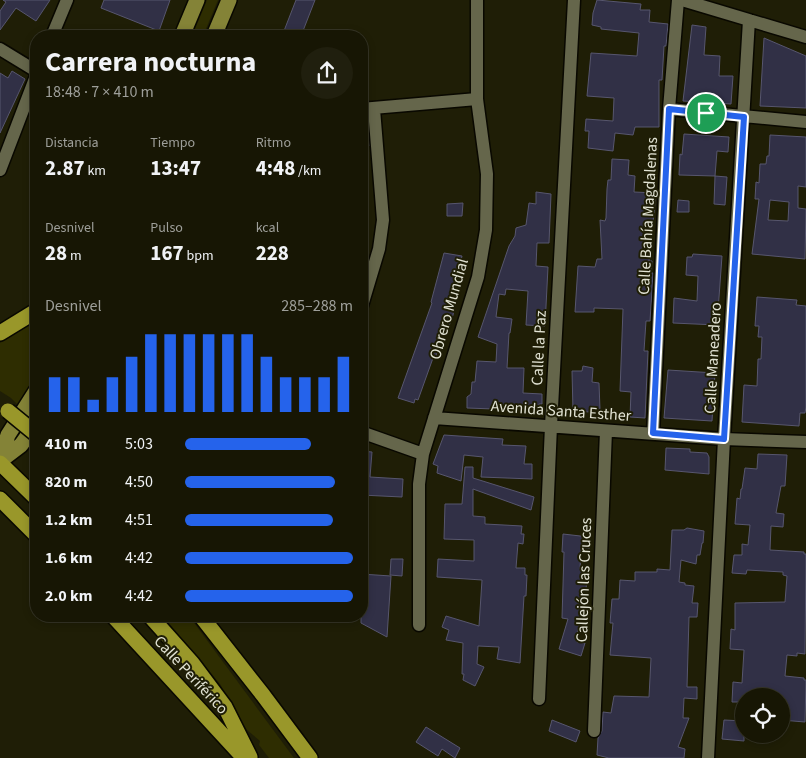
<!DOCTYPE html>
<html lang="es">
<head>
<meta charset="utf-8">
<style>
  body { margin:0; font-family:"Source Sans 3",sans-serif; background:#201f0e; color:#f1f3f6; height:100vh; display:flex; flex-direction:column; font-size:19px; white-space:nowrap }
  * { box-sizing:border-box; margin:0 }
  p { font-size:16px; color:#9e9f9a }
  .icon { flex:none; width:28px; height:28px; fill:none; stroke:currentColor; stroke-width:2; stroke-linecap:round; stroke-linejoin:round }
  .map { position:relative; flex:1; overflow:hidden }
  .details { position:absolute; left:30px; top:30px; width:338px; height:592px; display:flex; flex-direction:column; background:#171604; border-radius:20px; box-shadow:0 2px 8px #0003,0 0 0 1px #363526 }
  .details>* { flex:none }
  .fabs { position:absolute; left:735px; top:688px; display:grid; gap:10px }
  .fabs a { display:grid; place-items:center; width:55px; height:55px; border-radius:50%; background:#171604; box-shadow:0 2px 8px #0003,0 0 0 1px #363526; font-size:25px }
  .pin { position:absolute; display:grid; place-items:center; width:42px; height:42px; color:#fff; margin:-21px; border:2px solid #fff; border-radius:50%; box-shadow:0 1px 5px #0007 }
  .round { display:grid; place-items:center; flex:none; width:52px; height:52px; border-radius:26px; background:#201f0e }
  .headline { display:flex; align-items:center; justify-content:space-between; height:85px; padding:0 15px }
  h1 { font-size:28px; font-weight:700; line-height:38px }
  .figures { display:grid; grid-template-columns:repeat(3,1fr); gap:8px; height:85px; padding:5px 15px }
  .figures div { display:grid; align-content:center }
  .figures b { font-size:21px; font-weight:700 }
  .figures small { font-size:14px; font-weight:400 }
  .figures p { font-size:14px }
  .chart { height:140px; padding:10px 15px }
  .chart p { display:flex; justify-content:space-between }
  .chart svg { width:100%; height:90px; margin-top:5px; stroke:#2563eb; stroke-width:6 }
  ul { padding:0 15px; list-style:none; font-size:16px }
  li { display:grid; grid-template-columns:80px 60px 1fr; align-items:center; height:38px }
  li i { height:12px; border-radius:6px; background:#2563eb }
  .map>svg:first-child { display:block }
</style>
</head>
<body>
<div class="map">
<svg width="806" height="758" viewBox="0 0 806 758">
  <rect width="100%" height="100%" fill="#1f1e06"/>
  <path fill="#2e2d01" d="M207,0h11l-15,36h-11z
    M36,321v58l-17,27 -8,-8 -11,-7v-48z
    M35,447l1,1v27c-7,-8 -7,-15 -5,-25z
    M163,616h26l105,142h-25l-10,-13 1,-4 -13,-11 -27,-46z"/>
  <path fill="#313046" stroke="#57566e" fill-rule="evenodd" d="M3,0h47l-14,21 -20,-13 -16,22v-19l6,-9z
    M104,0h66l-11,31 -58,-23z
    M296,0h19l-14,36h-19z
    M597,0l44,4 -1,6h10l-1,12 19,2 -2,22h-2l-2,34h-3v47h-24l-2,8 -18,-2 -2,18 -25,-3 1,-17h-4l1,-12 27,2 1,-23 -27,-2 4,-43 46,3 2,-23 -38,-4v-2l-9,-2 1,-12z
    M692,25l14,2 -2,28 16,1 -1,20h14l-2,28 -48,-3z
    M764,38l42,18v52l-46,-2z
    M12,71l13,8 -25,54v-60l8,5z
    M368,130l1,16 -8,1v-16z
    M684,134l45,3 -1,15 -11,-1 -2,25 -36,-1 1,-21 2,1z
    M770,135l36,2v50l-8,-1v22l8,1 -1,50 -53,-5 7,-55h-4l1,-17 3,1 1,-19h6l1,-8h2zM770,200l19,2 -1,19 -20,-1z
    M612,159l17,1 -1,15 7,1 -1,16 22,1 -7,68h3l-1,12h2l-3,48h-4l-2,30h4l-3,67 -15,-1 1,-25 -11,-1 3,-82 -29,-1v4h-19l3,-46 17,1 2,-8h5l-2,-39 5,1 1,-3 1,-29 1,-9h3z
    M715,176l12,1 -2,28 -11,-1z
    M536,192l15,2 -2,49h-12l-1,23 12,1 -3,59 -19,-1 2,-34 -22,-2 -1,6 -6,-1 -3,23 16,2 -2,14h-1l-2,35h17l-1,25 19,1v10h-3v5l-44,-2 -1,2 -27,-1v-11l4,-3 1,-12h3l2,-21 19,1 1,-18 -19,-7 31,-91 6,-10 1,-8 10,-3 3,-22 7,1z
    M678,200l11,1v11h-12z
    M463,203l-1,13h-15v-12z
    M444,253l18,3 -12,52 4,1 -1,6 -4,11 -6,-2 -2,10 -4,9 -1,16 -3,-1 -15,42 -3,-1 -1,4 -16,-5 34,-95 -1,-1z
    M693,254l29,2 -5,69 -44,-2 1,-25 23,3 1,-25 -12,-1 1,-18h5z
    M757,297l40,3 -1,5 10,1v101l-1,6h-5l-1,13 -57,-4 2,-37 13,1 1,-27h3l1,-22h-4l1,-11h-4z
    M583,366l10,2 -1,14 7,1 1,27 -10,1v1l-17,-1 -1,-40h10z
    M668,370l47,3 -3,48 -48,-3z
    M444,435l59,4 -1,6 24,1 -2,18h8v15l-51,-2 2,-20 -19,-2 -3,26 -24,-8 1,-7 -5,-2z
    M666,448l24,1v3l17,1 2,4v17l-44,-4z
    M361,451l11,1 -2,25 33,2 -1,18 -41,-2z
    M758,454l29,1 -2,31h-4l-5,27 8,1 -1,13 -12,-1 -1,24 34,2v2h2l-1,100 -8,-1v3l-10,-1 -2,21 19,2v2h2l-1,42 -24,-2v-24h-37v6h-12l1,-20 9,1 2,-33 -14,-1 1,-20 4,1v-27l50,-1 2,-26 -4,-1v-3l-36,-2 -1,4 -14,-1 2,-18h8v-11l6,1 2,-20 -15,-1 2,-26 3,1 1,-10h1l3,-21 12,1z
    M465,467h8v11l61,19 -3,13 -58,-21v27l12,1v7l37,2 -1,8h3l-1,10 -5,-1 -2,25h9v7h2l-1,21h-2l-4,67 -23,-4 2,-12 -21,-1 -1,18 7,3 -9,19 -12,-6 1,-6h-2l1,-31 -17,-3 3,-10 -7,-3 4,-11 33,10 3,-46 -45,-3 1,-18 36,2v-21l-30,-1 1,-35h17z
    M687,528l17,3 -1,12h-1l-2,12h-3l-1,9 -15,-4 -2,22 6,1v2l9,1 -2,17h6l-1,14h-8l-2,70h10v12l-13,-1 -1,20h6l-11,29 7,2 -1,9h-75l-12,-3 1,-17 4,-7 1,-19 8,1 3,-17 35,1 2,-39 -41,-3 3,-32h-3l2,-24h7l1,-19 15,1v-9h22v-3l13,1 2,-40h12z
    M563,534l26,3v12l-8,1 -1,19 7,1 -1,22h-3l-2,26 -5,19 2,1 -1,4 8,1 -4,13 -22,-7 9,-30 -6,-1 2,-66h-2z
    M391,559h12l-1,17 -12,-1z
    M361,574l30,2 -4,61 -26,-14z
    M552,720l28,11 -4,11 -27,-11z
    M724,720l20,1v20l-22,-2z
    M426,727l34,21 -5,10 -13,-9 -4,7 -22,-14z"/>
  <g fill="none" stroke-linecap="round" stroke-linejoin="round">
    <defs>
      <path id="minor" d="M682,0l124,37
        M52,36l15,-36
        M0,49l36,22
        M361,109l116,-10
        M669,109l137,13
        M0,170l36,-94
        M361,309l18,-60 4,-29 -9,-111
        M434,418l290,21 82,3
        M361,432l62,22
        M653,433l16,-324 9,-109
        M419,625v-141l4,-30 55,-177 8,-47 1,-56 -10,-75v-99
        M539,699l12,-273 23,-426
        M594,731l12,-300
        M708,758l16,-319 25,-419"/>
      <path id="major" d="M182,36l15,-36
        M214,36l15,-36
        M0,459l8,-24 28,-44
        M0,461l21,-16 15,-21"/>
      <path id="highway" d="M0,333l36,-22
        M0,463l36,35
        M0,499l36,36
        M113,616l131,142
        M150,616l42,47 33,44 25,50
        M201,616l62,79 47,63"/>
    </defs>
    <use href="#minor" stroke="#090800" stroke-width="15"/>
    <use href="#major" stroke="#090800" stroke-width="18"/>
    <use href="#highway" stroke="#090800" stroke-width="18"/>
    <use href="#minor" stroke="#65664b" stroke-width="12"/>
    <use href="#major" stroke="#848337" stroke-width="15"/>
    <use href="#highway" stroke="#99972a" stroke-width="15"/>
    <defs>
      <path id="highway-bridge" d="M8,411l28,23"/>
    </defs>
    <use href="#highway-bridge" stroke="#090800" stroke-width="18" stroke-linecap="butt"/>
    <use href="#highway-bridge" stroke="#99972a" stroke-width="15"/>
  </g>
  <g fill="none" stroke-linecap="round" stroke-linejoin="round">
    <defs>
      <path id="route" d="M669,109l75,8 -20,322 -71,-6z"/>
    </defs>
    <use href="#route" stroke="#fff" stroke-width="10"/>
    <use href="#route" stroke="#2563eb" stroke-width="6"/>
  </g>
  <g text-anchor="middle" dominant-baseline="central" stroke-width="4" stroke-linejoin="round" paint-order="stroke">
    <g font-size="16" fill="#e1e2d3" stroke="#1f1e06">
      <text transform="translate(648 216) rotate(-87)">Calle Bahía Magdalenas</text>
      <text transform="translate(449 309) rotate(-74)">Obrero Mundial</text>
      <text transform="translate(539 348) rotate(-87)">Calle la Paz</text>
      <text transform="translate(713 358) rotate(-87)">Calle Maneadero</text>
      <text transform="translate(561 411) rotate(4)">Avenida Santa Esther</text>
      <text transform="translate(584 580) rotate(-88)">Callejón las Cruces</text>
      <text transform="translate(191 675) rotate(47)">Calle Periférico</text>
    </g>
  </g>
</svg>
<div class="fabs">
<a><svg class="icon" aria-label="locate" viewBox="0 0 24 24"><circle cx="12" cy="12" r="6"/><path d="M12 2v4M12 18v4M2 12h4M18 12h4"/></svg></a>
</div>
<div class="pin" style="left:706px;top:113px;background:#1e9e55"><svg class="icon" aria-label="arrive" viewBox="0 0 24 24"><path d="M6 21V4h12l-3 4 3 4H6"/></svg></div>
<section class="details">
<div class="headline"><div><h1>Carrera nocturna</h1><p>18:48 · 7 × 410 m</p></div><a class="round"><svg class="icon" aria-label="share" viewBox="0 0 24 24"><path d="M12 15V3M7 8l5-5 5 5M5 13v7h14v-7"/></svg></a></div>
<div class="figures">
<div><p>Distancia</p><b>2.87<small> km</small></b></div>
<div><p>Tiempo</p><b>13:47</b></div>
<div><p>Ritmo</p><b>4:48<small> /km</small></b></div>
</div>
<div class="figures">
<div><p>Desnivel</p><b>28<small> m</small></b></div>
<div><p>Pulso</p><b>167<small> bpm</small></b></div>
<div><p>kcal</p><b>228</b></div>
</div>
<div class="chart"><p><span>Desnivel</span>285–288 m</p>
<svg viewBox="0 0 160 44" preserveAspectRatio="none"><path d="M5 44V27M15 44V27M25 44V38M35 44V27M45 44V17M55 44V6M65 44V6M75 44V6M85 44V6M95 44V6M105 44V6M115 44V17M125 44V27M135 44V27M145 44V27M155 44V17"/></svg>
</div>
<ul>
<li><b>410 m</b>5:03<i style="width:75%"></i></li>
<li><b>820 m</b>4:50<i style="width:89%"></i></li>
<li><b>1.2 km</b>4:51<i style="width:88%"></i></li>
<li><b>1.6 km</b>4:42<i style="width:100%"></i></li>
<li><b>2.0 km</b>4:42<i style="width:100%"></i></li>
</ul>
</section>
</div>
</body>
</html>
